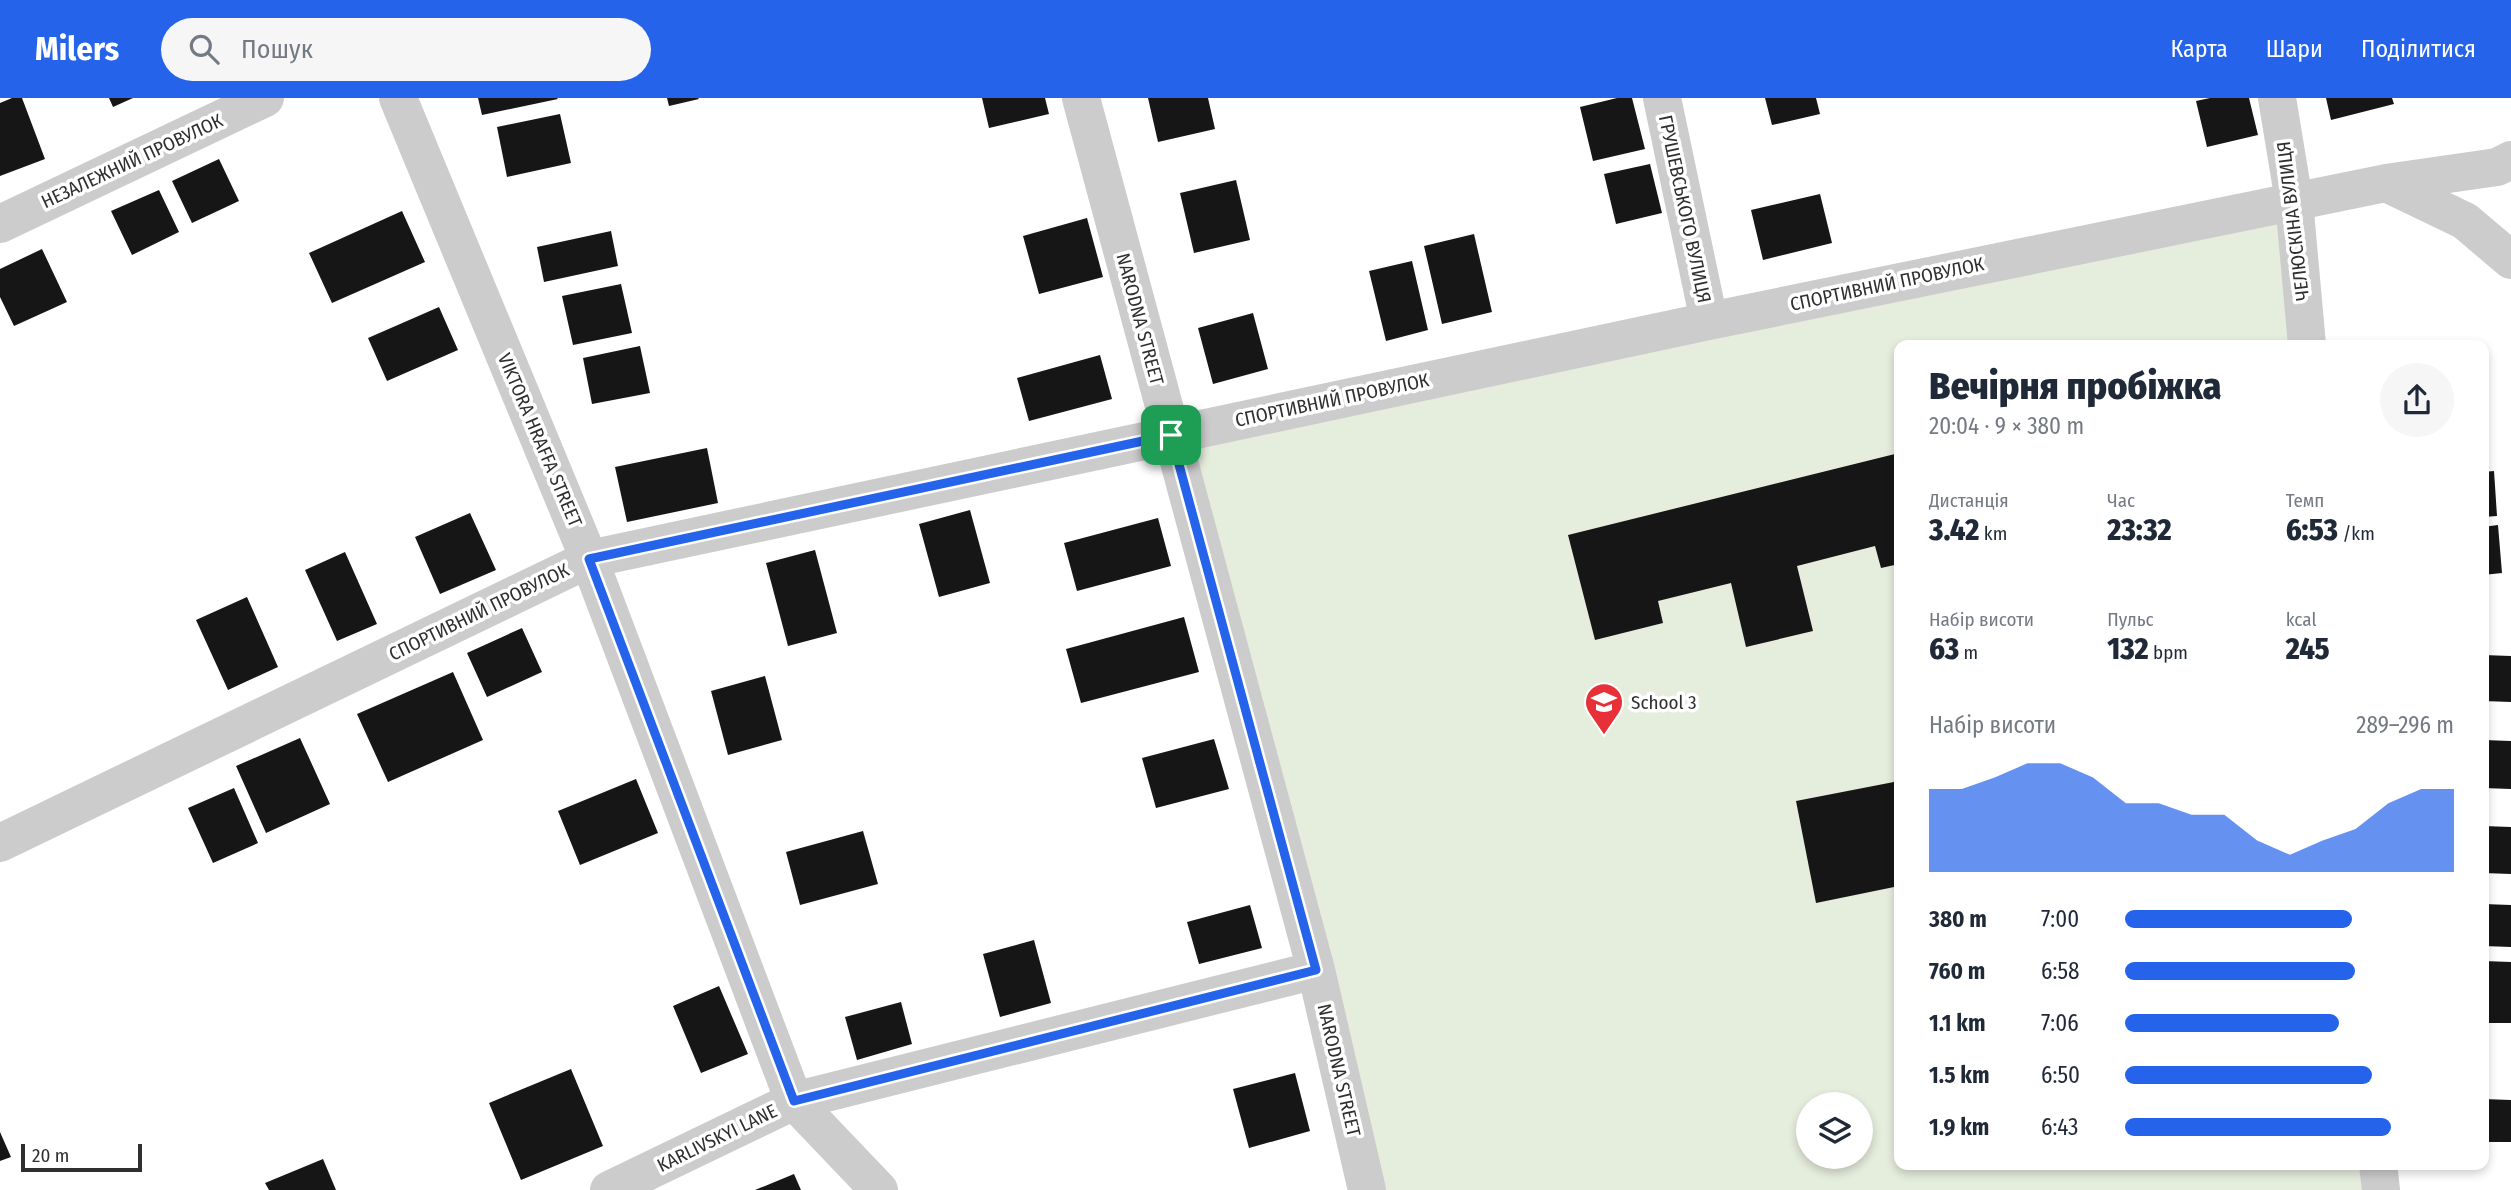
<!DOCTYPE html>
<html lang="uk">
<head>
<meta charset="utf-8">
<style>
  body { margin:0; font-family:"Fira Sans Condensed",sans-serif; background:#f6f6f7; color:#1f2937; height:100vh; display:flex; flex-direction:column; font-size:26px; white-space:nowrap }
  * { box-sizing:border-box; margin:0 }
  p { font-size:23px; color:#747a83 }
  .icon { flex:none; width:38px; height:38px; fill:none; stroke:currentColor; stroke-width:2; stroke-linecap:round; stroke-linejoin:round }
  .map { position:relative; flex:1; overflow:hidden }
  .side { position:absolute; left:1894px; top:242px; width:595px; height:830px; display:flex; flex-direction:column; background:#fff; border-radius:14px; box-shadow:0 4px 10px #0003 }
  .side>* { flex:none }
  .controls { position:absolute; left:1796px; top:994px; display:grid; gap:14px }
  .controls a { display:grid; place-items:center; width:77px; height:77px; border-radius:50%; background:#fff; box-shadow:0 4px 10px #0003; font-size:35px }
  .scale { position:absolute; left:21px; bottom:18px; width:121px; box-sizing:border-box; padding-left:7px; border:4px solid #2f2f2f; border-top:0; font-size:19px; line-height:24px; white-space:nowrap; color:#2f2f2f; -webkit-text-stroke:5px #fff; paint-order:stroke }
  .pin { position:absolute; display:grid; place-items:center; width:60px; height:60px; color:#fff; margin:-30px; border-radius:14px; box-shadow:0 4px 10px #0006 }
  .round { display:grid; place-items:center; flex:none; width:74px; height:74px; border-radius:37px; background:#f6f6f7 }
  .summary { display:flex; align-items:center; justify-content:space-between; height:119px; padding:0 35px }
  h1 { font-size:38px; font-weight:800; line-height:52px }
  .figures { display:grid; grid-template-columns:repeat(3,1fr); gap:10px; height:119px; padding:7px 35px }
  .figures div { display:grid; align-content:center }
  .figures b { font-size:30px; font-weight:800 }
  .figures small { font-size:19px; font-weight:400 }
  .figures p { font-size:19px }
  .chart { height:196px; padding:14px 35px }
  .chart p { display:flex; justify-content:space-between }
  .chart svg { width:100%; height:126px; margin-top:7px; fill:#2563eb; opacity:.7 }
  ul { padding:0 35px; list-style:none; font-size:23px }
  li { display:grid; grid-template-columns:112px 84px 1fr; align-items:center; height:52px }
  li i { height:18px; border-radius:9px; background:#2563eb }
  header { display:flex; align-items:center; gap:42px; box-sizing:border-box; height:98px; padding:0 35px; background:#2563eb; color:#fff }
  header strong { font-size:33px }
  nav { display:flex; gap:38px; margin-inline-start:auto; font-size:24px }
  .search { width:490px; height:63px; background:#f6f6f7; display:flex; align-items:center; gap:18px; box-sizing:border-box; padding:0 24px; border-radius:38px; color:#747a83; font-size:26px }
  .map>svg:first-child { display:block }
</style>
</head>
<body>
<header>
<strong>Milers</strong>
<div class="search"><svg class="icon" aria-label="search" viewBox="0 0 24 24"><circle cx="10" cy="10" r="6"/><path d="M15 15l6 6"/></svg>Пошук</div>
<nav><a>Карта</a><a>Шари</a><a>Поділитися</a></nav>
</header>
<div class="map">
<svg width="2511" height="1092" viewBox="0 0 2511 1092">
  <rect width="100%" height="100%" fill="#fff"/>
  <path fill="#e5eddd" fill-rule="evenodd" d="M2294,103l13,144h-408v819h479l3,26h-1014l-196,-755zM1808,1006h52v53h-52z"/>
  <path fill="#161616" d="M12,0h10l23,61 -45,17v-73z
    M109,0h24l-20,9z
    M478,0h79l1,1 -76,16z
    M667,0h31l1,1 -30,7z
    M982,0h63l4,16 -60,14z
    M1148,0h60l7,31 -57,13z
    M1617,0h15l13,51 -52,12 -13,-54z
    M1765,0h51l4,16 -48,11z
    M2210,0h39l9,37 -51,12 -11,-46z
    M2326,0h66l2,6 -63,16z
    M560,16l11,49 -64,14 -10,-50z
    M219,61l20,42 -47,22 -20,-42z
    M1650,66l12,49 -46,11 -12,-50z
    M1236,82l14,60 -56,13 -14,-60z
    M159,92l20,42 -47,23 -21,-44z
    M1820,96l12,49 -69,17 -12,-50z
    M402,113l23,51 -93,41 -23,-50z
    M1087,120l16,59 -64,17 -16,-58z
    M611,133l7,35 -74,16 -7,-35z
    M1474,136l18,78 -50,12 -18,-78z
    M42,151l25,53 -53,24 -14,-29v-28z
    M1412,163l16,69 -42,11 -17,-70z
    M621,186l11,49 -59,12 -11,-49z
    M439,209l19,43 -71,31 -19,-43z
    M1253,215l15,56 -55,15 -15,-56z
    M640,248l10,47 -58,11 -9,-46z
    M1100,257l12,44 -83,22 -12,-43z
    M707,350l11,55 -91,19 -12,-55z
    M1899,355v111l-18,4 -6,-22 -78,20 16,65 -67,16 -15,-64 -73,18 5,22 -68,17 -27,-105z
    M2494,373l3,45 -14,1v-45z
    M970,412l20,73 -51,14 -20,-73z
    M470,415l26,57 -56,24 -25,-57z
    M1158,420l13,48 -94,25 -13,-48z
    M2498,427l4,48 -19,2v-48z
    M815,452l22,83 -49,13 -22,-83z
    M345,454l32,72 -40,17 -32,-71z
    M247,499l31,70 -50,23 -32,-70z
    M1184,519l15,55 -118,31 -15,-54z
    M522,530l20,44 -55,25 -20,-44z
    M2483,557l28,1v46l-28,-1z
    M453,574l30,68 -95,42 -31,-68z
    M765,578l17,64 -54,15 -17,-64z
    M300,640l30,66 -64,29 -30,-67z
    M1214,641l15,50 -73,19 -14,-50z
    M2483,642l28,1v48l-28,-1z
    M636,681l22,54 -78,32 -22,-54z
    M1899,683v105l-83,17 -20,-102z
    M234,690l24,55 -45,20 -25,-55z
    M2483,728l28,1v47l-28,-1z
    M863,733l15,53 -78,21 -14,-53z
    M2483,806l28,1v42l-28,-1z
    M1250,807l12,43 -63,16 -12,-42z
    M1034,842l17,63 -51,14 -17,-63z
    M2483,863l28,1v61h-28z
    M719,888l29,68 -47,19 -28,-67z
    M901,904l11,42 -55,16 -12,-43z
    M571,971l32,77 -82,34 -32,-77z
    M1295,975l15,58 -61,17 -16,-59z
    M2483,1001l28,1v42h-28z
    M0,1034l11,25 -11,4z
    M323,1061l13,31h-67l-4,-7z
    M794,1076l7,16h-46z"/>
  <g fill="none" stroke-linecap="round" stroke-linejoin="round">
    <path stroke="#ccc" stroke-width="38" d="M398,0l191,461 205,542 85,89
      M1081,0l235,872 51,220
      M1662,0l47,223
      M2277,0l17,103 13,144
      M2386,85l79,38 46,39
      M0,126l265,-126
      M0,745l589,-284 1120,-238 677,-138 111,-16 14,-7
      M2378,1066l3,26
      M609,1092l185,-89 522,-131"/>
  </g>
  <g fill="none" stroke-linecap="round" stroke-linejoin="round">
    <defs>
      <path id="route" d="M1171,337l145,535 -522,131 -205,-542z"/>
    </defs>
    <use href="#route" stroke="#fff" stroke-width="14"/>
    <use href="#route" stroke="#2563eb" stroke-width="9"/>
  </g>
  <defs>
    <symbol id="school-pin" viewBox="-11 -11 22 30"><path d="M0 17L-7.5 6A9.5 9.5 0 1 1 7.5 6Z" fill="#e83038" stroke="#fff"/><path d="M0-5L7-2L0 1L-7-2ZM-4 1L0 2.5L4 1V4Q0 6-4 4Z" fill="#fff"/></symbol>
  </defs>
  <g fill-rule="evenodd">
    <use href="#school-pin" x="1582" y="582" width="44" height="60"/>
  </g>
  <g text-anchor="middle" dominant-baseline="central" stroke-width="7" stroke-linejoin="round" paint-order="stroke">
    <g font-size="19" fill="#2f2f2f" stroke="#fff">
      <text transform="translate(132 63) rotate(-25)">НЕЗАЛЕЖНИЙ ПРОВУЛОК</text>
      <text transform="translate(1685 111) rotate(78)">ГРУШЕВСЬКОГО ВУЛИЦЯ</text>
      <text transform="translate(2293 123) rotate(-97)">ЧЕЛЮСКІНА ВУЛИЦЯ</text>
      <text transform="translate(1887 186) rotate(-12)">СПОРТИВНИЙ ПРОВУЛОК</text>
      <text transform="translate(1140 221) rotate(75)">NARODNA STREET</text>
      <text transform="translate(1332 302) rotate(-12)">СПОРТИВНИЙ ПРОВУЛОК</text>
      <text transform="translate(540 342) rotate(67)">VIKTORA HRAFFA STREET</text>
      <text transform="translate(479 514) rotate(-26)">СПОРТИВНИЙ ПРОВУЛОК</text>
      <text transform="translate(1339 972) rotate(77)">NARODNA STREET</text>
      <text transform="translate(717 1040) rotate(-26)">KARLІVSKYI LANE</text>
    </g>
    <g font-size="19" fill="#2f2f2f" stroke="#fff" text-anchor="start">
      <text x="1631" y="604">School 3</text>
    </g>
  </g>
</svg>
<div class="controls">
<a><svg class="icon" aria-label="layers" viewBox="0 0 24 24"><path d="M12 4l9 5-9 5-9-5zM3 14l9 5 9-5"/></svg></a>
</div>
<div class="scale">20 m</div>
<div class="pin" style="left:1171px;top:337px;background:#1e9e55"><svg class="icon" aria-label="arrive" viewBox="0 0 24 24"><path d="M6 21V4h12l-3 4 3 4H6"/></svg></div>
<section class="side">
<div class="summary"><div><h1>Вечірня пробіжка</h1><p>20:04 · 9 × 380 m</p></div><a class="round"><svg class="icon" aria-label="share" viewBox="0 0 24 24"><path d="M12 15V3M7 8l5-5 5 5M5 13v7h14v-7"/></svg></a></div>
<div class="figures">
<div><p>Дистанція</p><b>3.42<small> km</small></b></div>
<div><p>Час</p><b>23:32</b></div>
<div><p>Темп</p><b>6:53<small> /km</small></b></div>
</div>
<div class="figures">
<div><p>Набір висоти</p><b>63<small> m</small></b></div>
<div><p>Пульс</p><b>132<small> bpm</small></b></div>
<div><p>kcal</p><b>245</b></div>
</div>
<div class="chart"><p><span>Набір висоти</span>289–296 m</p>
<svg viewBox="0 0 160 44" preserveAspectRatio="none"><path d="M0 44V15L10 15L20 11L30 6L40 6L50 11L60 20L70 20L80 24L90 24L100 33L110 38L120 33L130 29L140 20L150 15L160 15V44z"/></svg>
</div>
<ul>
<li><b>380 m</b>7:00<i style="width:69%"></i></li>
<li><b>760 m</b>6:58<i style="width:70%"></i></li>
<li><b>1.1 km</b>7:06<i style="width:65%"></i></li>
<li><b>1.5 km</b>6:50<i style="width:75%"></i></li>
<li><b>1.9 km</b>6:43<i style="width:81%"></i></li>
</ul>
</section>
</div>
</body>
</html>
